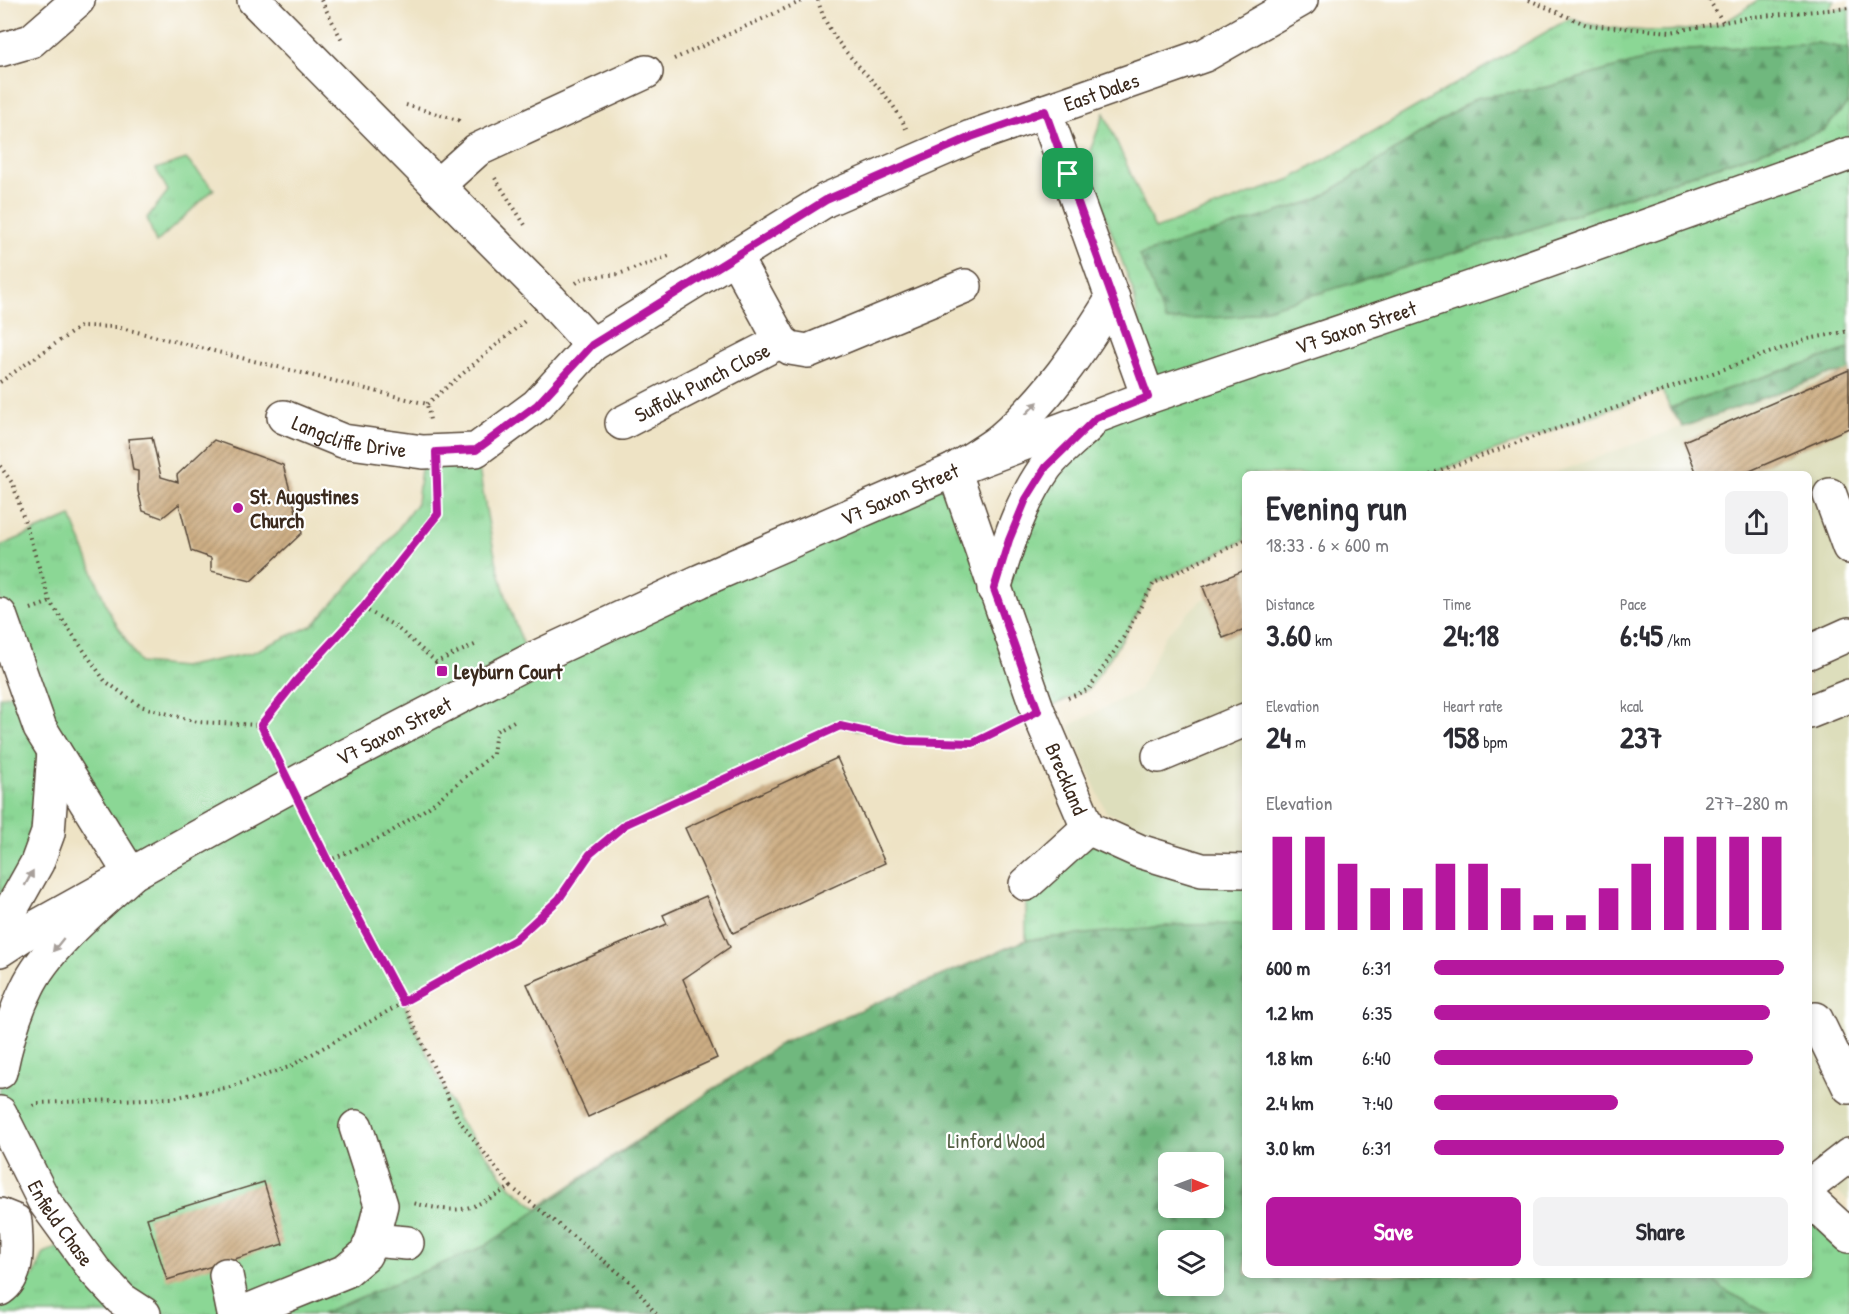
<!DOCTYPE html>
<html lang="en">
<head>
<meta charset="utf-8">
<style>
  body { margin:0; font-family:"Patrick Hand",sans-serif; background:#f2f2f3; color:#2b2b33; height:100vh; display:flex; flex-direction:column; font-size:22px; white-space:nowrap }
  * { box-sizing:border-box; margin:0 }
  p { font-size:20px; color:#7c7c81 }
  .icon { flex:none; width:33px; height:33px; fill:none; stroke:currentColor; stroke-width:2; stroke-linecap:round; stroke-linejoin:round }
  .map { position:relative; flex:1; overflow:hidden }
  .sheet { position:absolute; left:1242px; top:471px; width:570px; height:807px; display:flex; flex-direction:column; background:#fff; border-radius:9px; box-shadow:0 3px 9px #0003 }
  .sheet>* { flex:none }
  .needle { width:39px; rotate:91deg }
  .tools { position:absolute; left:1158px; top:1152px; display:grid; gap:12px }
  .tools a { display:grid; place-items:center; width:66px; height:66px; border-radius:9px; background:#fff; box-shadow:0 3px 9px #0003; font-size:30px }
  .pin { position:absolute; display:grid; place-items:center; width:51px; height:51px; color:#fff; margin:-26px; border-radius:12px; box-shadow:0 3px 9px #0006 }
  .round { display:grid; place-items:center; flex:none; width:63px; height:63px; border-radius:9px; background:#f2f2f3 }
  .summary { display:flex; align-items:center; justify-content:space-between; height:102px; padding:0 24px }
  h1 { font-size:33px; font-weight:700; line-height:45px }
  .figures { display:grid; grid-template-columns:repeat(3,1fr); gap:9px; height:102px; padding:6px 24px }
  .figures div { display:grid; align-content:center }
  .figures b { font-size:30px; font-weight:700 }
  .figures small { font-size:16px; font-weight:400 }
  .figures p { font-size:16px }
  .chart { height:168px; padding:12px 24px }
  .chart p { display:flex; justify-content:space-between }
  .chart svg { width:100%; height:108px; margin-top:6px; stroke:#b5179e; stroke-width:6 }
  .action { display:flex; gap:12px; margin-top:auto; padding:12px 24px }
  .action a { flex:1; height:69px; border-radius:9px; background:#b5179e; color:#fff; font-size:24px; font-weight:700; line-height:69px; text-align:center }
  .action a+a { background:#f2f2f3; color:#2b2b33 }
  ul { padding:0 24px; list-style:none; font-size:20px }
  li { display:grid; grid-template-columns:96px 72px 1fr; align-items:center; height:45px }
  li i { height:15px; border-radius:8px; background:#b5179e }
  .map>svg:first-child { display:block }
</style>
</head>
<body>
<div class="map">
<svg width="1849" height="1314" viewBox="0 0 1849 1314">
  <defs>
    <pattern id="grass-tufts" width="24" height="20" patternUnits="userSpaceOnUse" patternTransform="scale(1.5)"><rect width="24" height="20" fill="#8bd795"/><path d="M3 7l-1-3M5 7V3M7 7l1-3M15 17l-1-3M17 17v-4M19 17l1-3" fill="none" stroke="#79b980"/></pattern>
    <pattern id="forest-firs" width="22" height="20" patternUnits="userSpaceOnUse" patternTransform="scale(1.5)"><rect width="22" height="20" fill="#70b87e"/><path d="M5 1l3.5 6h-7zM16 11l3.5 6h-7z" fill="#5d9667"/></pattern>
    <pattern id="building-hatch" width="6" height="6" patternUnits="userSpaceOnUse" patternTransform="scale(1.5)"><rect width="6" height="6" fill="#ceaf85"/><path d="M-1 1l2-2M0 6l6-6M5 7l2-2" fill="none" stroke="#a88f6c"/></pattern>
  </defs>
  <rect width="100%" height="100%" fill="#fff"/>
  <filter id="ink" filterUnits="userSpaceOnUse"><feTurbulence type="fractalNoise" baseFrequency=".0167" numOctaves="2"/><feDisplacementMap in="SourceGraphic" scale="12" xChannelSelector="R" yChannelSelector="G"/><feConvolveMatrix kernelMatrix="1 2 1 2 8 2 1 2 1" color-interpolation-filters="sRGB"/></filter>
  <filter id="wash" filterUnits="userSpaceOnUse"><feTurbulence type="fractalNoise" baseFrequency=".008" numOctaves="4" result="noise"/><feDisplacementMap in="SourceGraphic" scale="24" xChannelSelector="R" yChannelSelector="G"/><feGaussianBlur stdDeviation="1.35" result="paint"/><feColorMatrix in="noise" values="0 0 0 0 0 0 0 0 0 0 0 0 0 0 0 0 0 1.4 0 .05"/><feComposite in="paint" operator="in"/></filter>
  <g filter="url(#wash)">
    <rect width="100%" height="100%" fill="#eee3c5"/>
    <path fill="#dddebc" d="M1849,372v830l-40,-35v-693h-258l275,-99z
      M1245,584v266l-46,3 -93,-41 -37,-86 70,-36 26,-54 36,-36z"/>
    <path fill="url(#grass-tufts)" stroke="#63805a" stroke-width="1.5" fill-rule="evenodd" d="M1758,0h77l-6,10 20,-2v41l-32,-6 -143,8 -126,36 -72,11 -159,102 -177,55 102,61 272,-81 310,-105 25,-28v247l-179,59 -8,-17 -232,83h-185v66l-91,43 -31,55 -34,51 -116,54 -66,-2 -67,-15 -214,98 -36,30 -31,45 -44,41 -112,62 55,117 53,68 26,21 245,-165 244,-103v-56l62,-56 157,43v404h564v-76l40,37v78h-1849v-25l9,-6 25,-7 10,-23 29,-12 -73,-114v-55l27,-86 103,-111 -60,-96 -20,28 -50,111v-221l25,-7 -25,-75v-69l71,-30 38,96 31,51 42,4 69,-14 62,-28 76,-84 28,-38 6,-51 53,-2c12,74 22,143 55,210l423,-190 40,117 52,-120 102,-70 -14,-103 -48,-132 18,-49 51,116 136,-50 279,-161c36,15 115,17 152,5 12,-5 25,-16 36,-23zM1168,1162h46v46h-46zM1168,1240h46v46h-46z
      M186,159l28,30 -58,54 -9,-25 21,-27 -12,-22z"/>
    <path fill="url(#forest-firs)" stroke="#56714e" stroke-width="1.5" fill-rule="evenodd" d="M1817,43l32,6v53l-25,28 -310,105 -272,81 -76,5 -26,-66 177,-55 159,-102 72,-11 126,-36z
      M1849,349v23l-23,3 -143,52 -13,-19z
      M1245,924v351h460l23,17 43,22h-1451l165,-68 297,-203 244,-103 150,-15zM1168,1162h46v46h-46zM1168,1240h46v46h-46z"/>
    <g id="blocks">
      <path fill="url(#building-hatch)" d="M1849,370v58l-106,46h-46l-13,-33z
        M152,437l9,40 17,5 -1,-7 37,-35 69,25 19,68 -51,48 -40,-10v-13l-20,-7 -12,-47 -17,14 -19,-7 -5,-20v-20l-5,-1 -5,-31z
        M1245,570v60l-22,8 -20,-51z
        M837,758l48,105 -152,70 -48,-105z
        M706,896l24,51 -47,32 34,79 -129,59 -61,-133 140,-60 -4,-9z
        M264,1182l19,62 -116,36 -20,-62z"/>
    </g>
  </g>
  <g filter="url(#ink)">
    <use href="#blocks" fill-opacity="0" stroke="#564637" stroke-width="1.5"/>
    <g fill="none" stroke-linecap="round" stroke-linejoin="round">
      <defs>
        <g id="minor">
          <path d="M254,0l296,299 42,46"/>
          <path d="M0,50l31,-9 47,-41"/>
          <path d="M1045,111l103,286"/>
          <path d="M437,186l40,-36 169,-78"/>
          <path d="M735,257l46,84 9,7 18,3 157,-65"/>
          <path id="s1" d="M1113,298c-32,52 -66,102 -113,142 -14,11 -31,20 -46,30l84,241 50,117 51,23 63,19 43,1"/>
          <path id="s2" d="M284,417l59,24 80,11 53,-2 61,-45 55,-60 234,-145 145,-63 234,-82 96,-55"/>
          <path id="s3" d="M622,423l159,-82"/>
          <path d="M1830,495l19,52"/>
          <path d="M994,589c13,-42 25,-84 51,-121 11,-15 29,-29 43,-42"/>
          <path d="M0,615l40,113 91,147c-34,31 -85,72 -104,113 -13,26 -21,55 -27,84"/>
          <path d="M1809,652l40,-18"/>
          <path d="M1809,712l40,-16"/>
          <path d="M1159,756l86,-36"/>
          <path id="s4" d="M344,757l187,-97 169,-79 254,-111 194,-73 349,-118 352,-125"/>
          <path d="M1026,884l62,-56"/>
          <path d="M0,929l37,-66 11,-30 6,-82"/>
          <path d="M0,950l29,-19 214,-119"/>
          <path d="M1816,1019l33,68"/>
          <path id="s5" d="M0,1113l44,88 51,70 26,28 23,15"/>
          <path d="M1809,1186l40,-31"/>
          <path d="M1809,1199l40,37"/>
          <path d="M0,1215l15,6c1,22 6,54 -15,68"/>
          <path d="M372,1240l35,3"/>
          <path d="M226,1275l8,39"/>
          <path d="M240,1314l106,-43 19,-16 7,-15 9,-35 -25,-78"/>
        </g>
      </defs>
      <use href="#minor" stroke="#564637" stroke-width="36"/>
      <path stroke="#564637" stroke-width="4" stroke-dasharray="1.5 4.5" stroke-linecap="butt" d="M321,0l22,42
        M818,0c13,55 69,81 89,131
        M1529,0l58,25 84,7 80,-15 98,-9
        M1709,0l14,22
        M674,59l130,-59
        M406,105l52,15 3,3
        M495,178l30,47
        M576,283l7,-5 36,-4 53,-19
        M0,382l81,-56 36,1 310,77 3,16
        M427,404l100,-85
        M0,466l13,18 37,118 55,79 35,25 57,16 64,3
        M1430,474l378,-135 41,-8
        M363,608l32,18 41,36 41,-18
        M31,609l19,-7
        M1068,698l21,-9 34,-51 31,-55 91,-43
        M278,759l-17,-34 35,-44 67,-73 75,-94 -1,-30
        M305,814l98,188 55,117 53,68c-45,24 -47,28 -98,16
        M328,861l58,-26 43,-28 64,-53 3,-23 18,-10
        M33,1106l4,-3 135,-5 58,-11 59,-20 226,-127 44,-41 31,-45 36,-30 214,-98 67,15 66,2 36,-18
        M511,1187l122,97 23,30"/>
      <use href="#minor" stroke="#fff" stroke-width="33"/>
      <defs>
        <path id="minor-bridge" d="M243,812l101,-55"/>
      </defs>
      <use href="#minor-bridge" stroke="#564637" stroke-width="36" stroke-linecap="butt"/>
      <use href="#minor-bridge" stroke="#fff" stroke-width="33"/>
    </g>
    <defs><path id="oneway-solid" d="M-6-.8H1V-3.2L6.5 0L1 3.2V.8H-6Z" transform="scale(1.5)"/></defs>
    <g fill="#a79f9a">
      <use href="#oneway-solid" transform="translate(1032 408) rotate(-45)"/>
      <use href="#oneway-solid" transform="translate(29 878) rotate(-61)"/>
      <use href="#oneway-solid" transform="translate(58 945) rotate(129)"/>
    </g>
  </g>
  <g fill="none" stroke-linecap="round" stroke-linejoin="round" filter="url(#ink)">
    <defs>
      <path id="route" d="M1045,111l103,286 -52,21 -50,49 -20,32 -17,41 -15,49 44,122 -65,32 -66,-2 -67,-15 -214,98 -36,30 -31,45 -44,41 -112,62 -75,-141 -67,-136 35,-44 67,-73 75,-94 -2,-62 40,-2 61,-45 55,-60 234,-145 145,-63z"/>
    </defs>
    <use href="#route" stroke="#fff" stroke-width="12"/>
    <use href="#route" stroke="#b5179e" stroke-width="8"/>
  </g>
  <g fill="#b5179e" stroke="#fff" stroke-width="2">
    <circle cx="238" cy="508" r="6"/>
    <rect x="436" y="665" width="12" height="12" rx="3"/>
  </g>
  <g text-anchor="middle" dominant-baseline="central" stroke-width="4.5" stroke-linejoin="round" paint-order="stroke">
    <g font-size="21" fill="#3b2a1e" stroke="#fff">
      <text stroke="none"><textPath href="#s2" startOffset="926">East Dales</textPath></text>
      <text stroke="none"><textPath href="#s4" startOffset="1101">V7 Saxon Street</textPath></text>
      <text stroke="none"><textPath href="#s3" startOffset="90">Suffolk Punch Close</textPath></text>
      <text stroke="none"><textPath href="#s2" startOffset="69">Langcliffe Drive</textPath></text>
      <text stroke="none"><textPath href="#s4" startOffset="615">V7 Saxon Street</textPath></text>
      <text transform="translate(394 731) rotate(-27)">V7 Saxon Street</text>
      <text stroke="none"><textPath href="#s1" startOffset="566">Breckland</textPath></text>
      <text stroke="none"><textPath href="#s5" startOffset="126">Enfield Chase</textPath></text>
    </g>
    <g font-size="21" font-weight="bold" fill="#3b2a1e" stroke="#fff" text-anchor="start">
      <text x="250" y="496">St. Augustines<tspan x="250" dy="24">Church</tspan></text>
      <text x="454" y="671">Leyburn Court</text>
    </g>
    <g font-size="21" fill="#535e42" stroke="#fff">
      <text x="996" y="1140">Linford Wood</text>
    </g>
  </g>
</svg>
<div class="tools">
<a><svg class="needle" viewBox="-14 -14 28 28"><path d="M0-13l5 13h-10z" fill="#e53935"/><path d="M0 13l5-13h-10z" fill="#7c7c81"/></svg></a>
<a><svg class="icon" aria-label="layers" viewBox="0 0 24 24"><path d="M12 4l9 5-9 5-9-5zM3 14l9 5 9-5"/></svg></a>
</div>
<div class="pin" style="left:1068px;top:174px;background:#1e9e55"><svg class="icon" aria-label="arrive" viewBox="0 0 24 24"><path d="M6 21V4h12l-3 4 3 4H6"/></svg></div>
<section class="sheet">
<div class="summary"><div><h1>Evening run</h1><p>18:33 · 6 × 600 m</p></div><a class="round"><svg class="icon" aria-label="share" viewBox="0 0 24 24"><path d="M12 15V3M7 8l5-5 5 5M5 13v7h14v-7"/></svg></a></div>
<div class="figures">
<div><p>Distance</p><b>3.60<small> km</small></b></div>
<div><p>Time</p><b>24:18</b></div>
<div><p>Pace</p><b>6:45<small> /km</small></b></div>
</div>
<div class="figures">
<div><p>Elevation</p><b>24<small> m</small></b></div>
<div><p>Heart rate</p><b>158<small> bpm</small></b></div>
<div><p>kcal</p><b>237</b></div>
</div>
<div class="chart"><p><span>Elevation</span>277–280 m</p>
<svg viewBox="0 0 160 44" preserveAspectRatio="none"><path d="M5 44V6M15 44V6M25 44V17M35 44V27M45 44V27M55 44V17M65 44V17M75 44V27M85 44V38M95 44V38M105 44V27M115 44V17M125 44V6M135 44V6M145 44V6M155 44V6"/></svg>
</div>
<ul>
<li><b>600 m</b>6:31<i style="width:99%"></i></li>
<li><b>1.2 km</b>6:35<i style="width:95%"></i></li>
<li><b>1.8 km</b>6:40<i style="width:90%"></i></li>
<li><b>2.4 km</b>7:40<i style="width:52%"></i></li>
<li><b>3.0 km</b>6:31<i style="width:99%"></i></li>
</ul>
<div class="action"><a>Save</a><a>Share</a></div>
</section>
</div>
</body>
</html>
